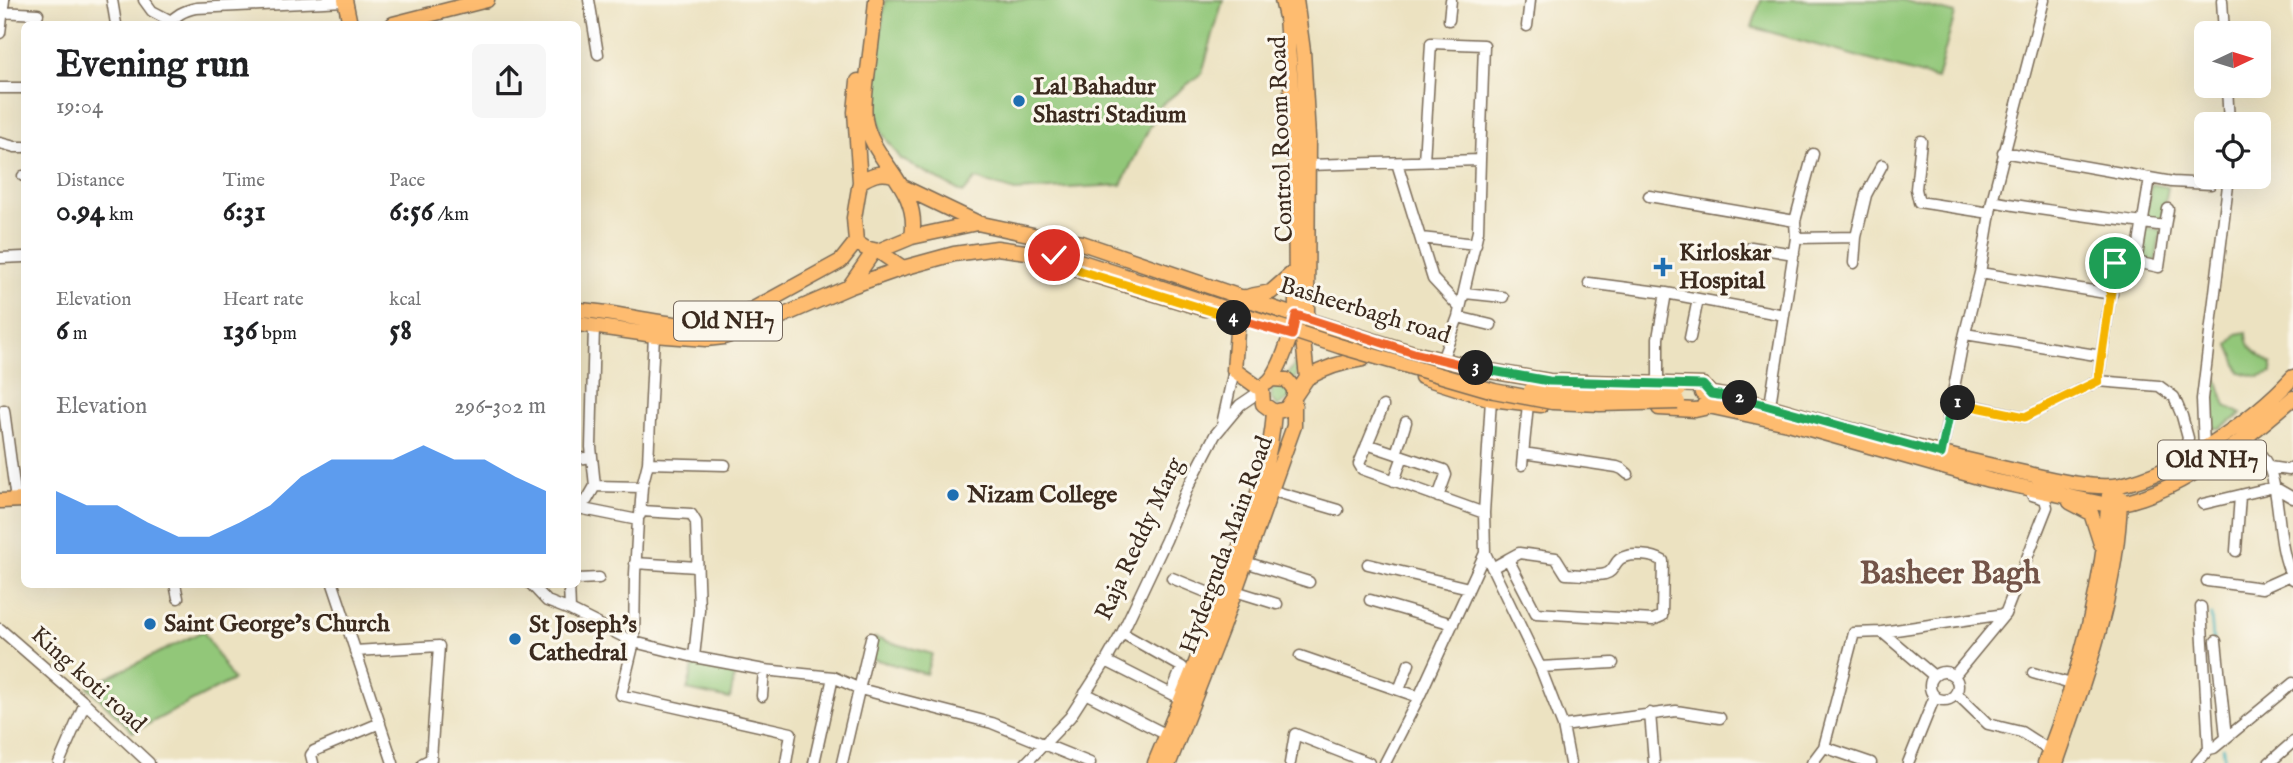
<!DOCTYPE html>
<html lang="en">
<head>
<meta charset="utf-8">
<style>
  body { margin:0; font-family:"IM FELL English",serif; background:#f6f6f6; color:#202124; height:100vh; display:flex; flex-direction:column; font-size:26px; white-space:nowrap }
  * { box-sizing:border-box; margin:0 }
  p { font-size:23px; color:#757577 }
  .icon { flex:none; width:38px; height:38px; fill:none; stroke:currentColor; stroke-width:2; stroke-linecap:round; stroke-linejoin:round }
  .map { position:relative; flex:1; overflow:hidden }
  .sheet { position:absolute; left:21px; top:21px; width:560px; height:567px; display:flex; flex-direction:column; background:#fff; border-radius:10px; box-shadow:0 7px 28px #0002 }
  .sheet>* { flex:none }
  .needle { width:46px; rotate:86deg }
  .controls { position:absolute; left:2194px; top:21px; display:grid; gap:14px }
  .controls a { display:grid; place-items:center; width:77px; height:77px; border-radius:10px; background:#fff; box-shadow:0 7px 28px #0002; font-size:35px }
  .pin { position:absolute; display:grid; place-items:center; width:60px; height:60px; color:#fff; margin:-30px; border:4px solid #fff; border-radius:50%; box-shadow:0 2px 7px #0007 }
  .km { position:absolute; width:35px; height:35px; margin:-18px; border-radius:50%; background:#222; color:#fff; font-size:19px; line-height:35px; text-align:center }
  .round { display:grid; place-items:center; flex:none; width:74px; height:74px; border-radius:10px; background:#f6f6f6 }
  .head { display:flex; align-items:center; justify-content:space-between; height:119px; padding:0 35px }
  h1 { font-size:38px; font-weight:800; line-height:52px }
  .stats { display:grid; grid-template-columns:repeat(3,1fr); gap:10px; height:119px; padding:7px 35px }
  .stats div { display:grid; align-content:center }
  .stats b { font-size:30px; font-weight:800 }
  .stats small { font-size:19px; font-weight:400 }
  .stats p { font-size:19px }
  .chart { height:196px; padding:14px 35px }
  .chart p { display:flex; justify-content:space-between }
  .chart svg { width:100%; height:126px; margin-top:7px; fill:#1a73e8; opacity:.7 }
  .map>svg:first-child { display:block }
</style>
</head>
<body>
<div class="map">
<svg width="2293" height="763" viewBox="0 0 2293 763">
  <rect width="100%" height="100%" fill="#fbf7ec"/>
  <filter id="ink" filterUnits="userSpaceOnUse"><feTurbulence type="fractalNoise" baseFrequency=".0143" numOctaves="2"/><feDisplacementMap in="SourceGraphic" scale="14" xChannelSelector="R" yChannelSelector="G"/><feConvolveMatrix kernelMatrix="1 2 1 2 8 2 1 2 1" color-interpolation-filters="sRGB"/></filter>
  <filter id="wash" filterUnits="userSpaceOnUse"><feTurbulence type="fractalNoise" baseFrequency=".00686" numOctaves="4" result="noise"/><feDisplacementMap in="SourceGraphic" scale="28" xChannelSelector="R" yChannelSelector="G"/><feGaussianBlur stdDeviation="1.57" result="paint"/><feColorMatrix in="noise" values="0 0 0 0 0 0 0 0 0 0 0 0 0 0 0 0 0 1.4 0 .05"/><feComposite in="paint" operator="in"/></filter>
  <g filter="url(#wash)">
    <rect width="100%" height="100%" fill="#ece2c1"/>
    <path fill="#92c779" stroke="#66784c" stroke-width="2" d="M885,0h338l-21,73 -42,33 -39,79 -106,6 -39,-12 -13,14 -62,-34 -19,-26 -10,-37z
      M1761,0h141l53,14 -18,65 -185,-52z
      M2151,184l17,3 -6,34 -16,-3z
      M2144,227l17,3 -6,34 -17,-2z
      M2247,332c0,20 12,21 25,33v8l-13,4 -19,-5 -11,-27 8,-11z
      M1302,353l-9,36v8l-15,9 -7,-7 1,-10 8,-4z
      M2216,375l10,31 16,8 -22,14h-10c-5,-19 -7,-37 6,-53z
      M203,631l30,49 -100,52 -45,-45z
      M875,638l57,16 -6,20 -56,-16z
      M695,660l41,8 -6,31 -43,-9z"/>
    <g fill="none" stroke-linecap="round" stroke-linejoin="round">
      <path stroke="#41b1ba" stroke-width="2.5" d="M2211,615l2,24
        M2223,747l2,16"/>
    </g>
  </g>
  <g filter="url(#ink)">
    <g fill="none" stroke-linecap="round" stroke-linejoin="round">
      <defs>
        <path id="minor" d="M112,0l4,24
          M144,0l8,11 19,10
          M589,0l9,54
          M2222,0l2,33
          M0,12l38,2
          M1449,20l2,-20
          M168,24c8,-9 15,-13 28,-16l149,-7
          M1527,26l3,-26
          M0,33l4,-33
          M2227,86l2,38
          M0,88h24
          M1921,141l-5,48 3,13 71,11
          M0,143l15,4h9
          M2003,152l169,30 39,2
          M1424,161l7,-118 53,2 -4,115
          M1397,163l36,116 27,29
          M1308,165l172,-5 -2,71 -20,86 -16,43
          M23,176h1
          M1649,196l146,25 1,17 60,-1
          M1992,201c57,11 115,17 173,25l-6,41 -23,-5 14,-84
          M1795,221l18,-67
          M2165,226l3,-17
          M1421,238l55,6
          M1751,247l43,7
          M0,258l24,-1
          M1854,263l2,-26 10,-42 16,-30
          M1980,273l132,21
          M1589,283l77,10 118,22
          M1465,293l38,4
          M1458,317l33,8
          M1965,334l137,22
          M1690,338l8,-39
          M2098,381l17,-118
          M1658,383v-45l8,-45
          M1491,399l-7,114 1,40 55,114 23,59 7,37
          M1952,401l73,16 73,-36 61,5 15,11 8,19 6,22 -5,21
          M1770,405l26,-167
          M1383,406l-24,58 3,5 122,44
          M4,410l12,90
          M1223,420l11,-50
          M2248,437c7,10 17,21 22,33 12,35 6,75 23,109
          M1367,444l77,26 2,5 -8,22
          M2204,447l-2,-48 27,-222
          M1523,453l94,14 5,2 6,5
          M1396,454l10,-32
          M1941,455l22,-114 17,-68 12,-72 52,-201
          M578,459l14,-2
          M648,463l6,-128
          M1522,465l6,-61
          M2269,467l20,3 4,-3
          M1394,481l9,-25
          M595,486l47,1
          M1270,490l68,20
          M578,504l9,-4 8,-14 -4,-39 3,-121
          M2203,504l71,-17 19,11
          M578,508l60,12 -3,54 -1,68 -13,53 170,38 -5,30
          M642,511l49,3 5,8 3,88 -5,47
          M640,515l2,-28 6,-24 77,2
          M2236,551l4,-55
          M1245,562l64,20
          M635,563l62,4
          M1368,564l101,24
          M1492,568l16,-9 28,54 117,7 9,-4 1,-55c-9,-6 -33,-9 -43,-2 -6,4 -6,13 -15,15 -11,3 -27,0 -39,0l-10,-16 -37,-5 -11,6
          M1172,578l49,20
          M578,579l21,-1
          M2207,581l55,7 29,-13
          M175,584l3,14
          M333,584l60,179
          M531,584l16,17 23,9 64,32 60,15 70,13 69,7 27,12 132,34 98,40
          M569,584l1,26
          M1235,591l42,13
          M1370,600l83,24
          M2201,607l8,142
          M0,629l85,74 64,60
          M1882,632l52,44
          M1122,633l60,34 -11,27
          M2216,641l10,96
          M355,651l84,-5 -8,113 -8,4
          M1300,656l119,41
          M1106,661l69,35
          M1540,667l73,-4
          M1930 686a14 14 0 1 1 28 0a14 14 0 1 1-28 0Z
          M2033,673l38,11
          M1954,676l51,-62 42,-107 -2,-8 -13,-4
          M1399,690l10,-26
          M1085,693l82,42
          M1956,693l32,31 33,8 28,18
          M762,696l2,-26
          M1650,713l4,49
          M1563,726l113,-15 44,7
          M1824,747l47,16
          M59,763l26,-60
          M313,763l-2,-8 3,-4 66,-28
          M814,763l19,-86
          M842,763l29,-125
          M1026,763l44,-46 36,-56 16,-28 44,-93 21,-51 28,-54 25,-30 22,-15
          M1290,763l5,-29 74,29
          M1385,763l34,-66 66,-144
          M1812,763l12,-16 30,-114 28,-1 123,-18
          M1908,763l27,-67
          M2197,763l12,-14 5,-1 79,-65
          M2269,763l24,-21"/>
        <path id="major" d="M345,0l5,24
          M876,0c-2,23 -5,47 -8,70 -2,15 -5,34 -3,49 7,44 56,67 47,118
          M393,24l94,-24
          M860,182c11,-7 20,-11 33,-7
          M905,188l71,34
          M856,242l-2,-24 6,-36 -5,-70 3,-31
          M856,242l9,6 13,3 25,17
          M878,251l34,-14 65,-14 75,16 30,4 232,79 100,31 70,17 65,11 154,4 8,9
          M1054,255l26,16 125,38
          M849,287l25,-36
          M1250,296l21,-4 25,-22
          M1245,297l-7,22 -4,51 28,20
          M578,310c53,2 106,27 159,8l104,-57 15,-19
          M578,324l76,11 52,4 18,-2 35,-11 90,-39 54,-19 51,-14 43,-6 66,9
          M1422,377l69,22 50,6
          M1307,378c19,-11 35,-16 56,-19
          M1267,383c13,-10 25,-51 29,-68l-1,-172 -9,-126 -4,-17
          M1262,390l1,14 11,8 12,-3 21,-31 -4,-39 4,-20 1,-182 -5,-86 -7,-51
          M1702,393c48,5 92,21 138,34 62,17 123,33 185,46 25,6 71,17 95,12 57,-12 134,-65 173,-108
          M1704,405l88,19 197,56 119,25c65,-6 138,-66 185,-107
          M1659,408l36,2 18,-4
          M0,501l24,-1
          M2070,502l21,11 10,31
          M1155,763c29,-70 58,-140 83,-211 16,-46 33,-91 36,-140
          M1169,763l52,-133 73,-204v-37l-7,-9 -15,-1
          M2045,763c33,-85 59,-176 64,-268
          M2056,763c30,-87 62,-173 64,-266"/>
      </defs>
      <use href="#minor" stroke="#796a57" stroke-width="13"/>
      <use href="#major" stroke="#796a57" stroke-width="17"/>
      <use href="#minor" stroke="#fff" stroke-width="10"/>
      <use href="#major" stroke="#febc70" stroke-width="14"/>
      <defs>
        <path id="major-bridge" d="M1079,261l260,85 155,45 58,11 48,2 78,-2
          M1531,390l84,5 64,-5"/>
      </defs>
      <use href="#major-bridge" stroke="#796a57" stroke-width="17" stroke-linecap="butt"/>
      <use href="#major-bridge" stroke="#febc70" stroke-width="14"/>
    </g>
  </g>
  <g fill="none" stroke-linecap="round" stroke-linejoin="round" filter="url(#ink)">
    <defs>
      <path id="split-1" d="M1958,403l67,14 73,-36 17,-118"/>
      <path id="split-2" d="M1740,398l201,56 11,-53 6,2"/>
      <path id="split-3" d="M1476,368l73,13 154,4 8,9 29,4"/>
      <path id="split-4" d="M1234,318l58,17 4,-20 118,38 62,15"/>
      <path id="split-5" d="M1054,255l26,16 154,47"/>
    </defs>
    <use href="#split-1" stroke="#fff" stroke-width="14"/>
    <use href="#split-2" stroke="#fff" stroke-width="14"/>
    <use href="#split-3" stroke="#fff" stroke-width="14"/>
    <use href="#split-4" stroke="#fff" stroke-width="14"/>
    <use href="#split-5" stroke="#fff" stroke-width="14"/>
    <use href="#split-1" stroke="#f5b400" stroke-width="9"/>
    <use href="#split-2" stroke="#22a559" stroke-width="9"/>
    <use href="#split-3" stroke="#22a559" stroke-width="9"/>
    <use href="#split-4" stroke="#f0652b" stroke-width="9"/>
    <use href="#split-5" stroke="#f5b400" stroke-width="9"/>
  </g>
  <g fill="#1f6fb2" stroke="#fbf7ec" stroke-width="2.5">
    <circle cx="1019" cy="101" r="7"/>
    <path d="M1659.5 256.5h7v7h7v7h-7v7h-7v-7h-7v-7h7z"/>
    <circle cx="953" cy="495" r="7"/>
    <circle cx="150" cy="624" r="7"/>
    <circle cx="515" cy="639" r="7"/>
  </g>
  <g text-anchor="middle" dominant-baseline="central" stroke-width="6" stroke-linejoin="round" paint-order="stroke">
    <g fill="#fbf7ec" stroke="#75685c" stroke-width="2">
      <rect x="674" y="301.5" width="108" height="39" rx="5"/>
      <rect x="2158" y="440.5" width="108" height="39" rx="5"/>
    </g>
    <g font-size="23" font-weight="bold" fill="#3b2a1e">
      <text x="728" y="321">Old NH7</text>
      <text x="2212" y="460">Old NH7</text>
    </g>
    <g font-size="24" font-weight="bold" fill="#3b2a1e" stroke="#fbf7ec" text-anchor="start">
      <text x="1033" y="87">Lal Bahadur<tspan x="1033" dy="28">Shastri Stadium</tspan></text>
      <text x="1679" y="253">Kirloskar<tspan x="1679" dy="28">Hospital</tspan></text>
      <text x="967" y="495">Nizam College</text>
      <text x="164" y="624">Saint George’s Church</text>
      <text x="529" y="625">St Joseph's<tspan x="529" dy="28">Cathedral</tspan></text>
    </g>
    <g font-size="24" fill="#3b2a1e" stroke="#fbf7ec">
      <text transform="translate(1282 139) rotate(-92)">Control Room Road</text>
      <text transform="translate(1365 311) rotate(17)">Basheerbagh road</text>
      <text transform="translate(1140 539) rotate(-65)">Raja Reddy Marg</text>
      <text transform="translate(1227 545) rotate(-70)">Hyderguda Main Road</text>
      <text transform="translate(88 680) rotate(42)">King koti road</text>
    </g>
    <g font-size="32" font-weight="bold" fill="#735448" stroke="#fbf7ec">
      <text x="1950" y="574">Basheer Bagh</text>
    </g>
  </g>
</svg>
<div class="controls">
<a><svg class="needle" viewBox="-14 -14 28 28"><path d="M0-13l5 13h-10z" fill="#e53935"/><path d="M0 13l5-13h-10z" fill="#757577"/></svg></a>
<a><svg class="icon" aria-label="locate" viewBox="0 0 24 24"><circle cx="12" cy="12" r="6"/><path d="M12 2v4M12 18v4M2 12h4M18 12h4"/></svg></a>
</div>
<div class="pin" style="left:2115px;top:263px;background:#1e9e55"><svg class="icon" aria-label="arrive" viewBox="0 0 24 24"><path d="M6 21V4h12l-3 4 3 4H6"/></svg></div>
<div class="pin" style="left:1054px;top:255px;background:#d93025"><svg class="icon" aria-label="check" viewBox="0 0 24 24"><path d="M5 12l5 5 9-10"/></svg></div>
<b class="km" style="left:1958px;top:403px">1</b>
<b class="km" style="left:1740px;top:398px">2</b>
<b class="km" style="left:1476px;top:368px">3</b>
<b class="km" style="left:1234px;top:318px">4</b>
<section class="sheet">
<div class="head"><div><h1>Evening run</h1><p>19:04</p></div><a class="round"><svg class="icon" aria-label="share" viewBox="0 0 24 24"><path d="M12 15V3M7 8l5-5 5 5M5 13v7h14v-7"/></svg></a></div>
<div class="stats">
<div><p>Distance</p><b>0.94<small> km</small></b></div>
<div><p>Time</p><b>6:31</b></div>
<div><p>Pace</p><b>6:56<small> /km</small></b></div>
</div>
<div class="stats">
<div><p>Elevation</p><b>6<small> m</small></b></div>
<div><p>Heart rate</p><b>136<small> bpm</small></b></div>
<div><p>kcal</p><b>58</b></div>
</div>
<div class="chart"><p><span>Elevation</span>296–302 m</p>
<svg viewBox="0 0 160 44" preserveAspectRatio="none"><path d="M0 44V22L10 27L20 27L30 33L40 38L50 38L60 33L70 27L80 17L90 11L100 11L110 11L120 6L130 11L140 11L150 17L160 22V44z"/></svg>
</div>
</section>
</div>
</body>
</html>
